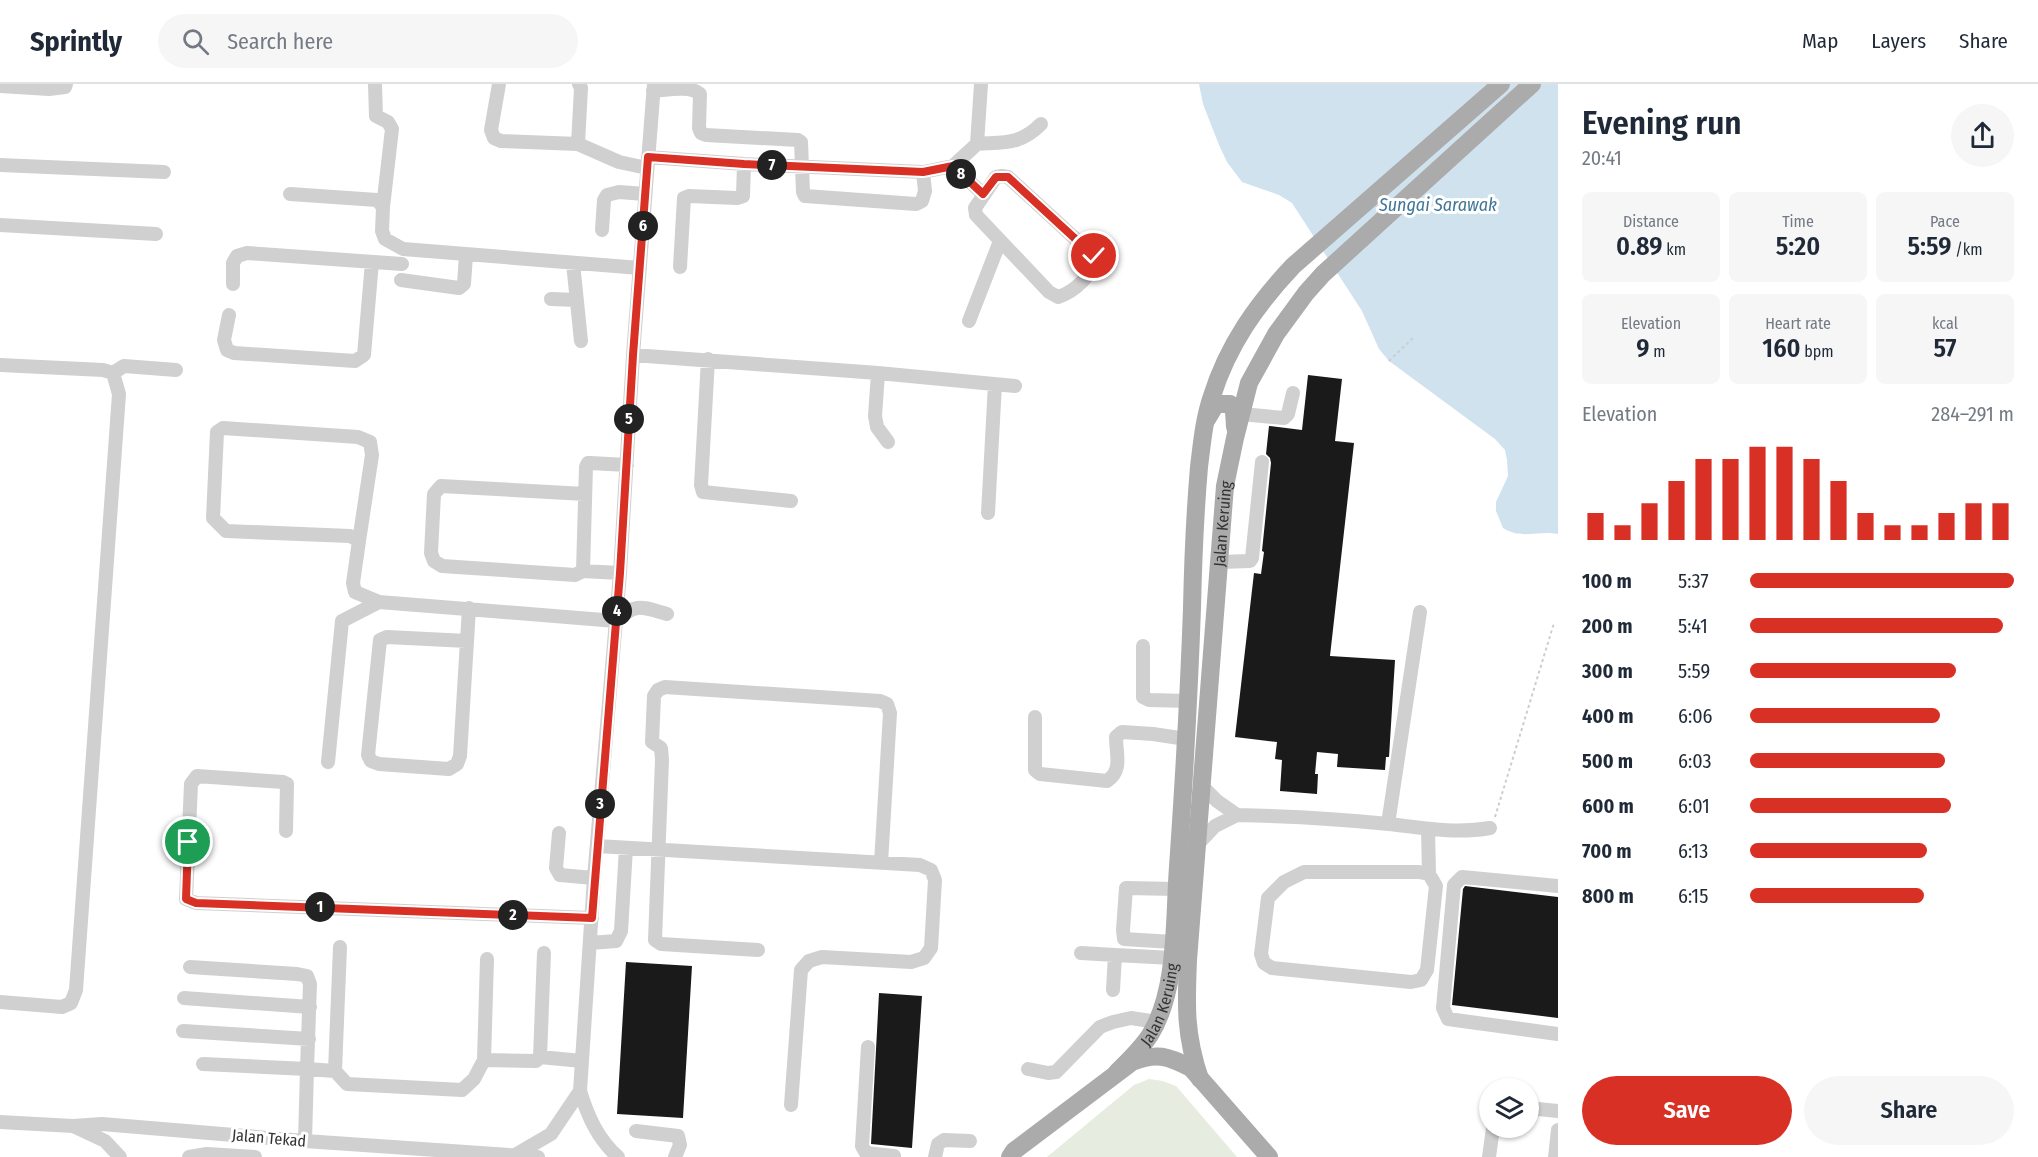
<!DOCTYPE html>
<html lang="en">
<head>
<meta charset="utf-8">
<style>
  body { margin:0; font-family:"Fira Sans Condensed",sans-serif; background:#f6f6f7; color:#1f2937; height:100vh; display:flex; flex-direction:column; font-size:22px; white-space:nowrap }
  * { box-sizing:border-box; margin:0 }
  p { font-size:20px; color:#747a83 }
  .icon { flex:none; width:33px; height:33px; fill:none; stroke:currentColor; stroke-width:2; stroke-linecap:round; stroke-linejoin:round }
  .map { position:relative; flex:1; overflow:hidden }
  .panel { display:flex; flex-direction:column; background:#fff; width:480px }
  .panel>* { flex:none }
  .tools { position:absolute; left:1479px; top:994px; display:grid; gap:12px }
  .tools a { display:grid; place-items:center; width:60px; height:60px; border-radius:50%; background:#fff; box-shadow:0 2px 4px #0004; font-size:30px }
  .pin { position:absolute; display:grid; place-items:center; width:51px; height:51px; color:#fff; margin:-26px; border:3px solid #fff; border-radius:50%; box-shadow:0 2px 6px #0007 }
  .km { position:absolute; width:30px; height:30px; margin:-15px; border-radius:50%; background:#222; color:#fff; font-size:16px; line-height:30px; text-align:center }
  .round { display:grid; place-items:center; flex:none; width:63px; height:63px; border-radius:32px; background:#f6f6f7 }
  .overview { display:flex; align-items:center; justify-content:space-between; height:102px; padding:0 24px }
  h1 { font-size:33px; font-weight:600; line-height:45px }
  .metrics { display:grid; grid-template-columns:repeat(3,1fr); gap:9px; height:102px; padding:6px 24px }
  .metrics div { display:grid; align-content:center; border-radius:9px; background:#f6f6f7; text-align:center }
  .metrics b { font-size:26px; font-weight:600 }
  .metrics small { font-size:16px; font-weight:400 }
  .metrics p { font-size:16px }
  .chart { height:168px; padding:12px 24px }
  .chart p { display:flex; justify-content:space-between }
  .chart svg { width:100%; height:108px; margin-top:6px; stroke:#d93025; stroke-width:6 }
  .primary-button { display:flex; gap:12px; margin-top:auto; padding:12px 24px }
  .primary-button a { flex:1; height:69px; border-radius:36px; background:#d93025; color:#fff; font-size:24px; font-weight:600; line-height:69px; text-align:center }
  .primary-button a+a { background:#f6f6f7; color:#1f2937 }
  ul { padding:0 24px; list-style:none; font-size:20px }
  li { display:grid; grid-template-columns:96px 72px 1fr; align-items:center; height:45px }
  li i { height:15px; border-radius:8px; background:#d93025 }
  header { display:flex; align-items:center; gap:36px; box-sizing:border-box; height:84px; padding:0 30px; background:#fff; border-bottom:2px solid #e0e1e3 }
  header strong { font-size:28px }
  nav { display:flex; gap:33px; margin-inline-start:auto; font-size:21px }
  .search { width:420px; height:54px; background:#f6f6f7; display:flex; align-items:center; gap:15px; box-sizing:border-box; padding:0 21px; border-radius:33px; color:#747a83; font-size:22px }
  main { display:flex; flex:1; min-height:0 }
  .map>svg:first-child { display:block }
</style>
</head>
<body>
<header>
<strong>Sprintly</strong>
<div class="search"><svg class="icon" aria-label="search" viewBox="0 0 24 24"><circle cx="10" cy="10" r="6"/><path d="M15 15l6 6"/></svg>Search here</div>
<nav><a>Map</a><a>Layers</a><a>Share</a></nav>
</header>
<main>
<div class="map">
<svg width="1558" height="1073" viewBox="0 0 1558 1073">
  <rect width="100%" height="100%" fill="#fff"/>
  <path fill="#e6ecdf" d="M1149,995l14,2 13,5 61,71h-190l87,-72z"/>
  <path fill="#cfe2ee" d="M1199,0h359v450c-20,-4 -36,6 -55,-6l-7,-17v-9l12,-26 -1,-16 -2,-10 -10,-11 -106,-78 -10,-12 -17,-38 -70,-108 -13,-8 -37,-13 -15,-20 -8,-17 -16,-41z"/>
  <path fill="#1a1a1a" d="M1308,291l34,4 -7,62 19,2 -24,213 65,4 -6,97h-3l-1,13 -48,-3 1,-13 -21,-2 -2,22h3l-1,20 -37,-3 2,-31 -7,-1 2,-17 -42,-5 19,-164 7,1 3,-22 -2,-1 9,-88 -1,-5 -4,-4 3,-28 33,4z
    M1465,802l93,11v121l-106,-13 11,-116z
    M626,878l66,4 -9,152 -66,-4z
    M879,909l43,3 -10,152 -41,-4z"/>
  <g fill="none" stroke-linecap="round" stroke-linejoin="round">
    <path stroke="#cdcdcd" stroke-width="2" stroke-dasharray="3 3" stroke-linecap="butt" d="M1389,277l25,-24
      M1495,733l59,-194"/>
    <path stroke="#d0d0d0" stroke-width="14" d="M375,0l1,32 12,6 4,7 -9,78
      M499,0l-8,46 3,8 7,3 77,3 41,18 28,6
      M0,2l49,3 16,-2 1,-3
      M653,7c14,-1 37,-6 47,3l-1,34 2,5 5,2 92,5 3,2 2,50 2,4 111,8 6,-3 3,-10 -2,-19
      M578,60l3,-56 -2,-4
      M977,60c28,-2 43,1 64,-20
      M648,73l96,7 179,8 30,-6 24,-22 4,-60
      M0,81l164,7
      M953,82l30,28
      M1002,92l6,1 86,79c2,17 -20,36 -36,41l-9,-5 -73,-77 -1,-7 21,-31z
      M290,110l87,6 6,7 -1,24 3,8 18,10 237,19
      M0,141l156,9
      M602,146l2,-30 3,-5 12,-3 26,2
      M573,179l8,78
      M680,183l4,-69 5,-2 48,2 6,-2 1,-32
      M401,196l58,8 5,-4 2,-29
      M233,200v-21l4,-7 10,-3 155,11
      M551,215l25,1
      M229,231l-5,25 3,10 7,3 121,8 9,-6 8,-93
      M969,237l31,-80
      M633,271l245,18 137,13
      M708,275l-7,126 2,7 88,9
      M0,281l103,5 10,3 11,-7 52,4
      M878,289l-3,43 2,11 11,15
      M1241,330l43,4 4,-4 5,-21
      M988,429l7,-129
      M359,457l13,-86 -2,-13 -12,-5 -135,-9 -6,4 -4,86 13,13 124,5 9,5 -6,42 2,9 24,10
      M1219,478l31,-1 2,-3 10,-96
      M583,487l-8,4 -133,-9 -8,-5 -3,-8 3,-59 7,-8 144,8
      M620,489l-37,-2 3,-104 2,-4h2l37,2
      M467,557l-80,-4 -7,3 -12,115 3,6 8,3 70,5 8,-5 3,-8 9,-148
      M1143,562v51l6,3 40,1
      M1035,633v53l5,4 67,7c16,-11 9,-26 9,-44l6,-5 31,2 33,5
      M328,678l14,-141 37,-19 237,19c20,-19 26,-14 51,-7
      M1201,701l16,16 20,14
      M1388,740l32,-212
      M1428,745l1,45
      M286,747l1,-47 -4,-2 -86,-6 -6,8 -5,115 10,4 396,15
      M559,749l-3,35 4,7 34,3
      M1197,761l18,-19 22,-11c49,1 104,4 152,9 34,4 67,10 101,4
      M597,762l323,19 11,5 4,10 -4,68 -7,10 -13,4 -89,-5 -13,4 -8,9 -10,135
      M1304,788h115l10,2 7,12 -9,84 -6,10 -10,2 -139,-14 -8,-5 -3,-9 7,-56 16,-16z
      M1558,802l-96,-9 -8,8 -11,123 5,11 110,15
      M1173,858l-49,-3 -1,-9 3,-42 50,1
      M590,859l26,-2 5,-10 5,-83
      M758,866l-97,-6 -6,-4 7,-180 -1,-12 -9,-6 2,-46 4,-6 7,-3 215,14 7,3 3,9 -9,150
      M1081,869l34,2
      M190,883l107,7 10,2 3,8 -3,85 -104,-5
      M1113,906l2,-35 57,3
      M184,914l126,9
      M0,918l62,5 9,-4 5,-13 43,-596 -6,-21
      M183,947l126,8
      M868,963l-6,99 4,7 28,3
      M540,973l42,4
      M484,976l52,1 4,-4 4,-104
      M1028,985l20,4 8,-1 44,-45 13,-5 18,-4 26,4
      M335,987l5,-124
      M1528,1024l30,3
      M0,1038l73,4 32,15 15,16
      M73,1042l29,-2 203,17 233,16
      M636,1047l42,5 2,9 -5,12
      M305,1057l2,-72 28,2 12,13 115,6 12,-11 10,-19 3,-101
      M515,1071l36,-21 29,-43
      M189,1073l18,-3 48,3
      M618,1073c-20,-18 -30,-40 -38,-66l14,-213 26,-305 13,-218 21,-271
      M935,1073l3,-13 6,-4 26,1
      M1489,1073l4,-29
      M1555,1073l3,-27"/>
    <g stroke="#ababab" stroke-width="18">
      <path d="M1207,335l9,-15h14l4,7 1,16"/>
      <path id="s1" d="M1117,988c11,-11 24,-23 33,-37 28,-45 24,-116 28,-168 6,-87 11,-173 14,-259 1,-47 3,-94 7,-141 3,-24 5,-48 13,-71 16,-51 45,-92 81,-130l208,-182"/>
      <path id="s2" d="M1200,995c-15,-44 -14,-73 -12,-119l37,-474 10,-48 14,-55 27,-49 30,-41 17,-19 209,-190"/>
      <path d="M1010,1073l4,-6 118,-89c24,-10 36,-6 59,6l78,89"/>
    </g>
  </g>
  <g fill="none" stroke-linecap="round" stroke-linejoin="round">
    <defs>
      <path id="route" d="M188,758l-2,57 10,4 396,15 28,-345 13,-218 15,-198 96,7 179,8 30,-6 30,28 13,-17h12l86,79"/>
    </defs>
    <use href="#route" stroke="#fff" stroke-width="12"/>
    <use href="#route" stroke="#d93025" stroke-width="8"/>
  </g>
  <g text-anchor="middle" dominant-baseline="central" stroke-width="6" stroke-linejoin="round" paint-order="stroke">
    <g font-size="16" fill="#333" stroke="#fff">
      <text stroke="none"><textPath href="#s2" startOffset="558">Jalan Keruing</textPath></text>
      <text stroke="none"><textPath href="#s1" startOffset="82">Jalan Keruing</textPath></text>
      <text transform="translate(269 1054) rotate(5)">Jalan Tekad</text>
    </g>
    <g font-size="18" font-style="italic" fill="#3f7597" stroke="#fff">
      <text x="1438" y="121">Sungai Sarawak</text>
    </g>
  </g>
</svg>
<div class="tools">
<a><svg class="icon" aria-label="layers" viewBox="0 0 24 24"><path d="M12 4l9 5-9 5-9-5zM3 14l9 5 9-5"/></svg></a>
</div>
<div class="pin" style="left:188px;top:758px;background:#1e9e55"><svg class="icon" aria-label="arrive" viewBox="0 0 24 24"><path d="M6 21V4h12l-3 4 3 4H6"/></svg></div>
<div class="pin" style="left:1094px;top:172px;background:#d93025"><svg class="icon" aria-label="check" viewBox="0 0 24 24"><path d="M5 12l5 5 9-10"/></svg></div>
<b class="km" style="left:320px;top:823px">1</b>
<b class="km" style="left:513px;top:831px">2</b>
<b class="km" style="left:600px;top:720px">3</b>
<b class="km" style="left:617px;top:527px">4</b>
<b class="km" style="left:629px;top:335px">5</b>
<b class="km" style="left:643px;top:142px">6</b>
<b class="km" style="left:772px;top:81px">7</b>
<b class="km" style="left:961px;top:90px">8</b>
</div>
<section class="panel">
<div class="overview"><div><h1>Evening run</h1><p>20:41</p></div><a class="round"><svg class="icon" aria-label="share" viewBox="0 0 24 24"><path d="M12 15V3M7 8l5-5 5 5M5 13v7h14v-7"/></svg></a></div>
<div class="metrics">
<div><p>Distance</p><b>0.89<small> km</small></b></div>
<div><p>Time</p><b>5:20</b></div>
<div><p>Pace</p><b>5:59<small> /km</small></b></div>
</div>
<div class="metrics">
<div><p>Elevation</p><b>9<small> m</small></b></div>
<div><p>Heart rate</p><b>160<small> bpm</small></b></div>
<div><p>kcal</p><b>57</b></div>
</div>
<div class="chart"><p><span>Elevation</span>284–291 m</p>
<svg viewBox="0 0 160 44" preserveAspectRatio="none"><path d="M5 44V33M15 44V38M25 44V29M35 44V20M45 44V11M55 44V11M65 44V6M75 44V6M85 44V11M95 44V20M105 44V33M115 44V38M125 44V38M135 44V33M145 44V29M155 44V29"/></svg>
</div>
<ul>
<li><b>100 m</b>5:37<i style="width:100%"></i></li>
<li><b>200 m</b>5:41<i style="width:96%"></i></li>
<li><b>300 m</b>5:59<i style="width:78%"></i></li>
<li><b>400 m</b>6:06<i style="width:72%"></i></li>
<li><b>500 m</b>6:03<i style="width:74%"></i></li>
<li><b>600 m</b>6:01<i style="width:76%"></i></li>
<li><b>700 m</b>6:13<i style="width:67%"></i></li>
<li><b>800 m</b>6:15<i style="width:66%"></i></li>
</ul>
<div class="primary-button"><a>Save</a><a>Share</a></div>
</section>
</main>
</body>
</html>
